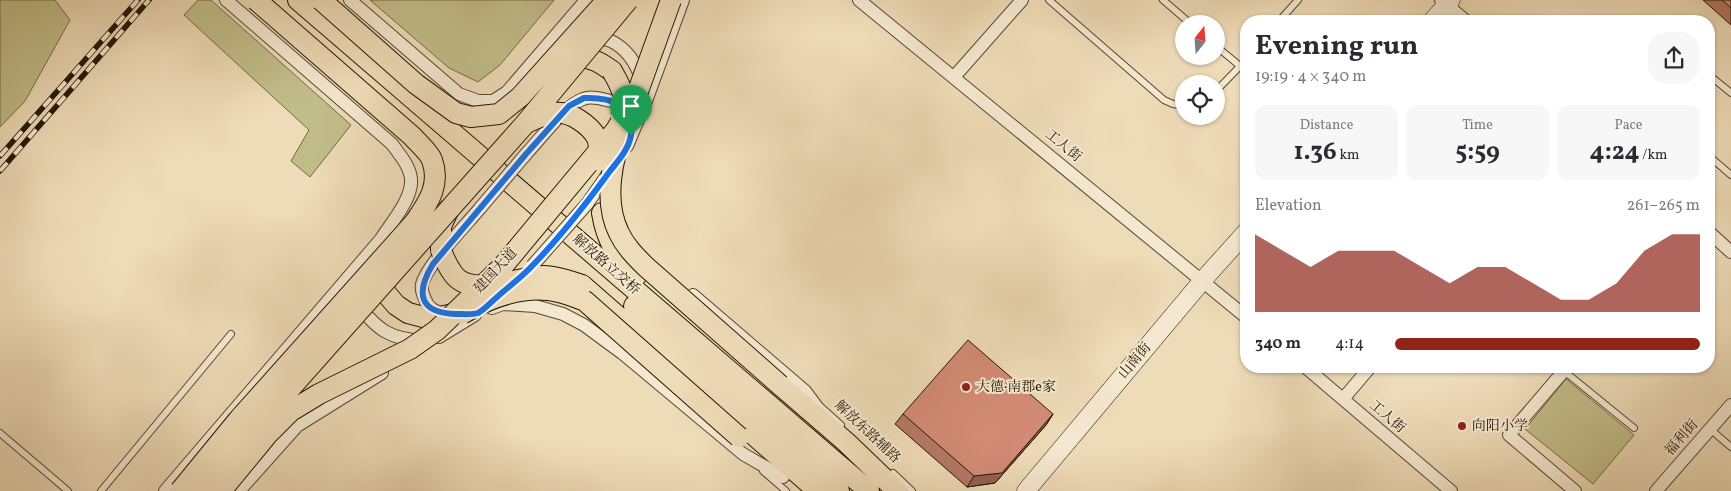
<!DOCTYPE html>
<html lang="en">
<head>
<meta charset="utf-8">
<style>
  body { margin:0; font-family:Vollkorn,"Noto Serif SC",serif; background:#f7f7f7; color:#2b2b33; height:100vh; display:flex; flex-direction:column; font-size:19px; white-space:nowrap }
  * { box-sizing:border-box; margin:0 }
  p { font-size:16px; color:#7c7c81 }
  .icon { flex:none; width:28px; height:28px; fill:none; stroke:currentColor; stroke-width:2; stroke-linecap:round; stroke-linejoin:round }
  .map { position:relative; flex:1; overflow:hidden }
  .details { position:absolute; left:1240px; top:15px; width:475px; height:358px; display:flex; flex-direction:column; background:#fff; border-radius:20px; box-shadow:0 1px 4px #0004 }
  .details>* { flex:none }
  .needle { width:32px; rotate:17deg }
  .controls { position:absolute; left:1175px; top:15px; display:grid; gap:10px }
  .controls a { display:grid; place-items:center; width:50px; height:50px; border-radius:50%; background:#fff; box-shadow:0 1px 4px #0004; font-size:25px }
  .pin { position:absolute; display:grid; place-items:center; width:42px; height:42px; color:#fff; margin:-51px -21px; border-radius:50% 50% 50% 0; rotate:-45deg; box-shadow:0 0 5px #0007 }
  .pin .icon { rotate:45deg }
  .round { display:grid; place-items:center; flex:none; width:52px; height:52px; border-radius:20px; background:#f7f7f7 }
  .overview { display:flex; align-items:center; justify-content:space-between; height:85px; padding:0 15px }
  h1 { font-size:28px; font-weight:700; line-height:38px }
  .figures { display:grid; grid-template-columns:repeat(3,1fr); gap:8px; height:85px; padding:5px 15px }
  .figures div { display:grid; align-content:center; border-radius:12px; background:#f7f7f7; text-align:center }
  .figures b { font-size:25px; font-weight:700 }
  .figures small { font-size:14px; font-weight:400 }
  .figures p { font-size:14px }
  .chart { height:140px; padding:10px 15px }
  .chart p { display:flex; justify-content:space-between }
  .chart svg { width:100%; height:90px; margin-top:5px; fill:#8f2418; opacity:.7 }
  ul { padding:0 15px; list-style:none; font-size:16px }
  li { display:grid; grid-template-columns:80px 60px 1fr; align-items:center; height:38px }
  li i { height:12px; border-radius:6px; background:#8f2418 }
  .map>svg:first-child { display:block }
</style>
</head>
<body>
<div class="map">
<svg width="1731" height="491" viewBox="0 0 1731 491">
  <rect width="100%" height="100%" fill="#eedbb7"/>
  <filter id="stains"><feTurbulence type="fractalNoise" baseFrequency=".004" numOctaves="4"/><feColorMatrix values="0 0 0 0 .2 0 0 0 0 .09 0 0 0 0 .02 0 0 0 .5 -.17"/></filter>
  <radialGradient id="worn" r=".72"><stop offset=".6" stop-color="#630" stop-opacity="0"/><stop offset="1" stop-color="#630" stop-opacity=".3"/></radialGradient>
  <path fill="#c1bd89" stroke="#736a45" d="M0,0h55l15,20 -45,81 -25,26z
    M198,0h13l140,125 -41,52 -19,-16 18,-31 -125,-115z
    M370,0h184l-54,65 -22,17 -29,-14z
    M1566,379l68,56 -41,49 -68,-55z"/>
  <g fill="none" stroke-linecap="round" stroke-linejoin="round">
    <defs>
      <path id="service" d="M1049,0l115,100 9,4 11,2
        M1163,0l28,24
        M1279,21l19,-21
        M1216,46l24,20
        M1709,75l22,18
        M1216,91l30,-31
        M1709,156l22,19
        M1564,371l70,57
        M821,407l20,18
        M1710,429l21,18
        M0,433l68,58
        M763,471l23,20
        M893,473l19,18
        M101,491l130,-157"/>
      <path id="minor" d="M350,0l109,94 19,7h15l14,-9 79,-92
        M859,0l387,317
        M1441,0l25,21
        M592,37c6,1 13,2 19,4 16,8 26,24 31,40
        M954,77l68,-77
        M627,146l19,-45 37,-101
        M526,154c15,-16 38,-48 57,-55 7,-3 16,-1 23,1 7,1 16,4 20,10
        M587,204l23,-33
        M1709,232l22,20
        M693,295l112,96 15,20
        M357,304c21,26 32,35 67,37
        M492,308l11,-4 32,2 28,8 21,11 38,28 121,101 40,23
        M445,314c-9,-2 -17,-5 -20,-15 -2,-4 -4,-10 -3,-15 5,-19 45,-60 59,-77
        M439,337l36,-22
        M1304,366l147,125
        M1568,366l-59,69 66,56
        M1343,399l28,-33
        M165,491l216,-252c10,-16 32,-41 30,-60 -1,-13 -12,-25 -19,-35l-166,-144
        M239,491l58,-65 85,-53
        M1656,491l75,-86"/>
      <path id="secondary" d="M1432,21l19,-21
        M1026,491l177,-211 43,-48"/>
      <path id="trunk" d="M298,0l571,491
        M566,58c17,-5 33,3 46,13
        M602,213c4,26 15,46 34,63
        M441,250v-24l8,-17
        M382,267l3,25 11,13 12,8 23,6 22,-5
        M582,285l236,206
        M634,306l205,185
        M780,385l66,57 51,49"/>
    </defs>
    <use href="#service" stroke="#57472e" stroke-width="8"/>
    <use href="#minor" stroke="#57472e" stroke-width="14"/>
    <use href="#secondary" stroke="#251601" stroke-width="19"/>
    <use href="#trunk" stroke="#251601" stroke-width="22"/>
    <use href="#service" stroke="#f4e8d0" stroke-width="6"/>
    <use href="#minor" stroke="#f4e8d0" stroke-width="12"/>
    <use href="#secondary" stroke="#f4e8d0" stroke-width="18"/>
    <use href="#trunk" stroke="#eedbb7" stroke-width="20"/>
    <defs>
      <path id="rail" d="M0,156l138,-156
        M0,171l149,-171"/>
    </defs>
    <use href="#rail" stroke="#251601" stroke-width="5.5"/>
    <use href="#rail" stroke="#f4e8d0" stroke-width="4" stroke-dasharray="11" stroke-linecap="butt"/>
    <defs>
      <path id="minor-bridge" d="M481,207l45,-53
        M532,266l55,-62"/>
      <path id="trunk-bridge" d="M321,0l95,84 40,29 15,4 28,-3 21,-17 87,-97
        M612,71c10,17 15,27 9,46
        M526,123c9,-4 19,-9 29,-10 15,-2 35,12 42,25 3,7 2,16 2,23
        M624,128c-12,31 -21,73 -5,105 6,13 16,23 26,33l135,119
        M441,250c3,9 7,17 13,25 18,23 66,1 90,1 13,0 25,5 38,9
        M462,314c28,-17 64,-30 97,-22 9,2 18,6 26,9l154,136
        M180,491l59,-72 176,-197c13,-19 26,-37 17,-62 -3,-8 -14,-17 -20,-24l-156,-136
        M199,491l326,-367 103,-124
        M221,491l47,-57 23,-23 28,-17 91,-45 27,-19 66,-64 113,-136 21,-36 34,-94"/>
    </defs>
    <use href="#minor-bridge" stroke="#57472e" stroke-width="14" stroke-linecap="butt"/>
    <use href="#trunk-bridge" stroke="#251601" stroke-width="22" stroke-linecap="butt"/>
    <use href="#minor-bridge" stroke="#f4e8d0" stroke-width="12"/>
    <use href="#trunk-bridge" stroke="#eedbb7" stroke-width="20"/>
  </g>
  <path fill="#b57865" stroke="#251601" d="M1703,0h28v25z
    M903,414h150l-7,11 -51,58 -28,4 -72,-63z"/>
  <path fill="#946152" stroke="#251601" d="M1053,414l-7,11 -51,58 -28,4 7,-11z"/>
  <path fill="#d38b75" stroke="#251601" d="M1722,0h9v8z
    M968,340l85,74 -51,59 -28,3 -71,-62z"/>
  <g fill="none" stroke-linecap="round" stroke-linejoin="round">
    <defs>
      <path id="route" d="M584,98c25,-1 53,6 47,37 -2,14 -13,26 -21,36 -24,33 -49,65 -77,94 -11,12 -25,22 -37,33 -5,4 -12,12 -18,15 -6,2 -16,1 -22,1 -37,-1 -41,-21 -23,-50l93,-110 43,-48z"/>
    </defs>
    <use href="#route" stroke="#fff" stroke-width="10"/>
    <use href="#route" stroke="#1a73e8" stroke-width="6"/>
  </g>
  <g fill="#8f2418" stroke="#f4e8d0" stroke-width="2">
    <circle cx="966" cy="387" r="5"/>
    <circle cx="1462" cy="426" r="5"/>
  </g>
  <g text-anchor="middle" dominant-baseline="central" stroke-width="4" stroke-linejoin="round" paint-order="stroke">
    <g font-size="14" fill="#251601" stroke="#f4e8d0">
      <text transform="translate(1063 146) rotate(39)">工人街</text>
      <text transform="translate(606 265) rotate(41)">解放路立交桥</text>
      <text transform="translate(496 271) rotate(-47)">建国大道</text>
      <text transform="translate(1135 361) rotate(-50)">山南街</text>
      <text transform="translate(1387 417) rotate(40)">工人街</text>
      <text transform="translate(867 432) rotate(43)">解放东路辅路</text>
      <text transform="translate(1682 438) rotate(-49)">福利街</text>
    </g>
    <g font-size="14" fill="#251601" stroke="#f4e8d0" text-anchor="start">
      <text x="976" y="387">大德·南郡e家</text>
      <text x="1472" y="426">向阳小学</text>
    </g>
  </g>
  <rect width="100%" height="100%" filter="url(#stains)"/>
  <rect width="100%" height="100%" fill="url(#worn)"/>
</svg>
<div class="controls">
<a><svg class="needle" viewBox="-14 -14 28 28"><path d="M0-13l5 13h-10z" fill="#e53935"/><path d="M0 13l5-13h-10z" fill="#7c7c81"/></svg></a>
<a><svg class="icon" aria-label="locate" viewBox="0 0 24 24"><circle cx="12" cy="12" r="6"/><path d="M12 2v4M12 18v4M2 12h4M18 12h4"/></svg></a>
</div>
<div class="pin" style="left:631px;top:136px;background:#1e9e55"><svg class="icon" aria-label="arrive" viewBox="0 0 24 24"><path d="M6 21V4h12l-3 4 3 4H6"/></svg></div>
<section class="details">
<div class="overview"><div><h1>Evening run</h1><p>19:19 · 4 × 340 m</p></div><a class="round"><svg class="icon" aria-label="share" viewBox="0 0 24 24"><path d="M12 15V3M7 8l5-5 5 5M5 13v7h14v-7"/></svg></a></div>
<div class="figures">
<div><p>Distance</p><b>1.36<small> km</small></b></div>
<div><p>Time</p><b>5:59</b></div>
<div><p>Pace</p><b>4:24<small> /km</small></b></div>
</div>
<div class="chart"><p><span>Elevation</span>261–265 m</p>
<svg viewBox="0 0 160 44" preserveAspectRatio="none"><path d="M0 44V6L10 14L20 22L30 14L40 14L50 14L60 22L70 30L80 22L90 22L100 30L110 38L120 38L130 30L140 14L150 6L160 6V44z"/></svg>
</div>
<ul>
<li><b>340 m</b>4:14<i style="width:100%"></i></li>
</ul>
</section>
</div>
</body>
</html>
